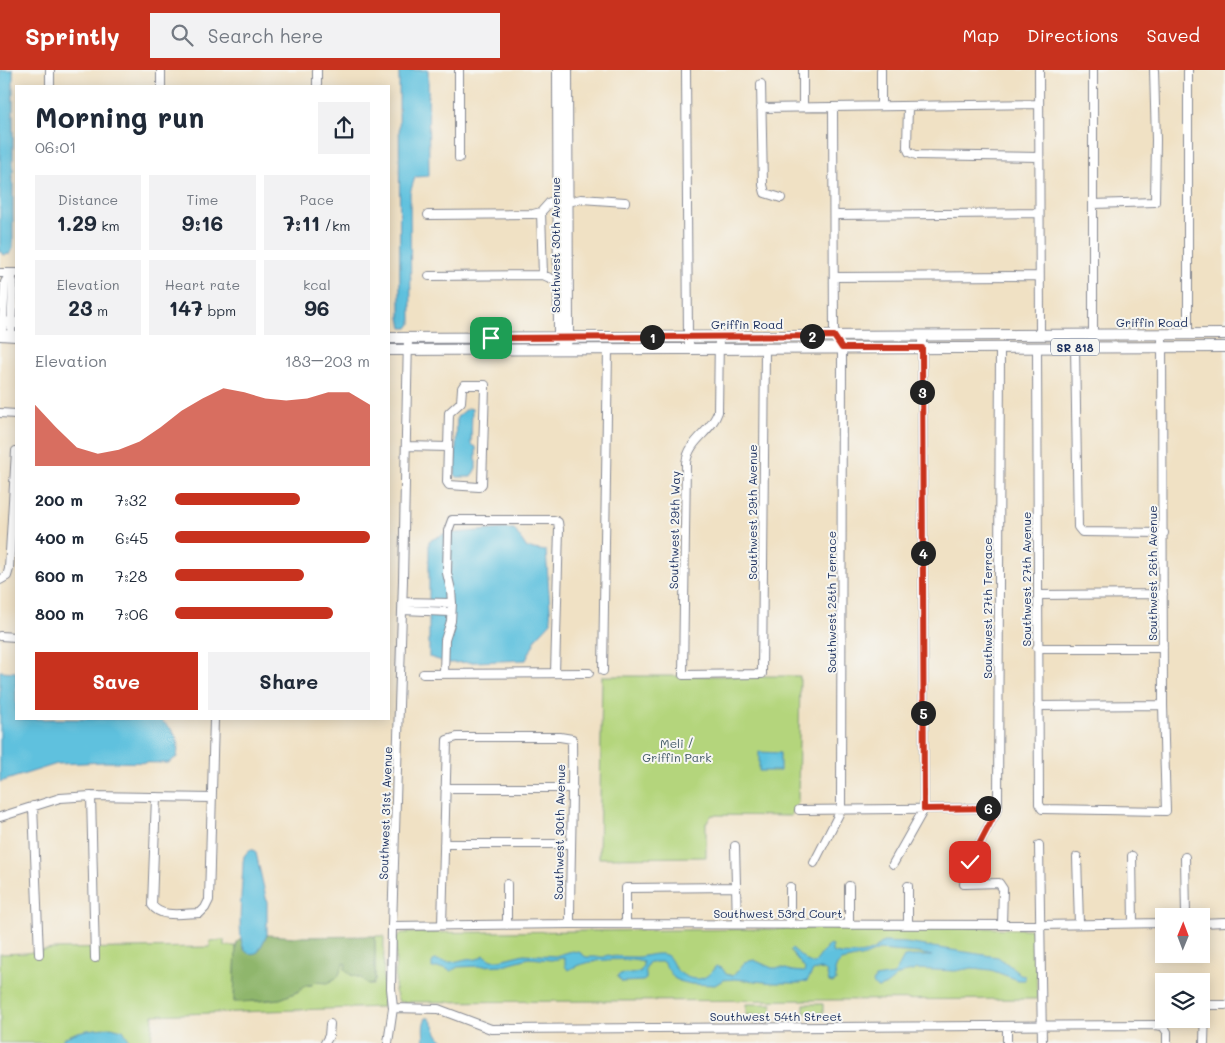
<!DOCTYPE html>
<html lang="en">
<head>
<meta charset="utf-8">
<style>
  body { margin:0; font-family:Mali,sans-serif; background:#f2f2f3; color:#1f2937; height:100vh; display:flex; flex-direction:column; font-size:19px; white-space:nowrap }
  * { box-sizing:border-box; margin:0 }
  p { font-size:16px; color:#747a83 }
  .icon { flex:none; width:28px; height:28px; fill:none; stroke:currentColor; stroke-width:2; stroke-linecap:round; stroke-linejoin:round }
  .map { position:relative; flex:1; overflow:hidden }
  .details { position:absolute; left:15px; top:15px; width:375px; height:635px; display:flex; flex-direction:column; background:#fff; border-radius:0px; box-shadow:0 2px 12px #0003 }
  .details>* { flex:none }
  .needle { width:32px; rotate:1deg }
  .tools { position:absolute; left:1155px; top:838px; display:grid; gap:10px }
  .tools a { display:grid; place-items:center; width:55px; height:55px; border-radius:0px; background:#fff; box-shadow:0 2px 12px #0003; font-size:25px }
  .pin { position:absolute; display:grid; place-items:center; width:42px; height:42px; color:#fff; margin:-21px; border-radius:10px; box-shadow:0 2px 8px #0006 }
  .km { position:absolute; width:25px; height:25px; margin:-12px; border-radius:50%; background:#222; color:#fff; font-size:14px; line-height:25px; text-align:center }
  .round { display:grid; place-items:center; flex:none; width:52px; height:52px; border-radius:0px; background:#f2f2f3 }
  .headline { display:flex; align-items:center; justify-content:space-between; height:85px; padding:0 20px }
  h1 { font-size:28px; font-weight:800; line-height:38px }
  .metrics { display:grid; grid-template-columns:repeat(3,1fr); gap:8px; height:85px; padding:5px 20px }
  .metrics div { display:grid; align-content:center; border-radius:0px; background:#f2f2f3; text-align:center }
  .metrics b { font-size:21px; font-weight:800 }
  .metrics small { font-size:14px; font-weight:400 }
  .metrics p { font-size:14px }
  .chart { height:140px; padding:10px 20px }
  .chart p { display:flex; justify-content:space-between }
  .chart svg { width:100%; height:90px; margin-top:5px; fill:#c8321e; opacity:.7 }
  .cta { display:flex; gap:10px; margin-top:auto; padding:10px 20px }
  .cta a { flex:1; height:58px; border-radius:0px; background:#c8321e; color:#fff; font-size:20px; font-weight:800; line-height:58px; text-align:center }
  .cta a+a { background:#f2f2f3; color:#1f2937 }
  ul { padding:0 20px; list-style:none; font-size:16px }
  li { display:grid; grid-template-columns:80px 60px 1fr; align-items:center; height:38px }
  li i { height:12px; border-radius:6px; background:#c8321e }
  header { display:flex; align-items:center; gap:30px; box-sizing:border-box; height:70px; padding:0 25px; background:#c8321e; color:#fff }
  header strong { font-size:24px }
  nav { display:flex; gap:28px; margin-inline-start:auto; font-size:18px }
  .search { width:350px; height:45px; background:#f2f2f3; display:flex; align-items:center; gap:12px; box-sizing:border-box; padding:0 18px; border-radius:0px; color:#747a83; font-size:19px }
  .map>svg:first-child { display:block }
</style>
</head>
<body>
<header>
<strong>Sprintly</strong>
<div class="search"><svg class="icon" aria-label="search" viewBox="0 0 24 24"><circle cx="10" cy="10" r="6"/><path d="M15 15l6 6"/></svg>Search here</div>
<nav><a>Map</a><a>Directions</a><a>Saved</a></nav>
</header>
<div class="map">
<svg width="1225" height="973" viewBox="0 0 1225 973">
  <rect width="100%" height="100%" fill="#f6f6f2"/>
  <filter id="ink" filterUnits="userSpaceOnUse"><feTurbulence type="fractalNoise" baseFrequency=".02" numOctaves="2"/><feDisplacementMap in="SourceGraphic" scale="10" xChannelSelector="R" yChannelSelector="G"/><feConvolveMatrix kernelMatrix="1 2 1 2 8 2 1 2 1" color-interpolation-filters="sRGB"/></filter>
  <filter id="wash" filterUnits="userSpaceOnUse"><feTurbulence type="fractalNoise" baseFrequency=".0096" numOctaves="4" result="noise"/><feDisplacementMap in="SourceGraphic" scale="20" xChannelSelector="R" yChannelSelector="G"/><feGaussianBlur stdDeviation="1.12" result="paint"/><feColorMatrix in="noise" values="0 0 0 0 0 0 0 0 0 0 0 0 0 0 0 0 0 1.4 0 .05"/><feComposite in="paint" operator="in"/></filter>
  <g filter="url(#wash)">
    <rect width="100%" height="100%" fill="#f0e1c4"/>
    <path fill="#b4d57c" stroke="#68826d" d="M602,606h198l-2,126 -7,14 -79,-1 -6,8v34l-107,1z
      M949,857l80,2 3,2 4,9 1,59 -638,3 -4,-11 1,-49 1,-5 5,-4z
      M375,866h9l-1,71 -230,8 -2,28h-151v-89l26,-1 27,-4 157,-2v-6l14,-1v6h12l-2,55c9,1 43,0 51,-4 3,-2 11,-4 14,-6 5,-4 6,-6 13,-6l3,-3c22,1 20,-2 28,-19l3,1 -1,5 6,6 10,3 7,7h5l2,-5z
      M746,934h26v10l-26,1z
      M804,934h19v9h-19z"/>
    <path fill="#8fb66c" stroke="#557265" d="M267,865l29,2 79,-1v44l-2,4 -5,1 -7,-7 -12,-4 -4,-5 1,-5 -2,-1 -6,14 -11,6 -12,-1 -3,3h-6l-7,6 -19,8 -38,3h-8l2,-56 2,-5 4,-3 2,11 14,3z"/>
    <path fill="#5fc1de" stroke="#3d789e" d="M0,0h13v178l-3,6 -7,1 -3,-4z
      M399,0h29l1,106 -14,1 -5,16 1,131 -3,4h-6l-2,-10z
      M468,338l4,1 -1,35 5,3v21l-5,9h-14l-2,-2 2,-58z
      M502,459h12l13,19 19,3 5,71 -14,15 -11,23 -77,3 -20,-6v-116l15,-7z
      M0,601l16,1v47h143c16,12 21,18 18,38l-9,6 -61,-1 -50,2 -57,18z
      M759,682l21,1v18h-21z
      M249,780h5l2,3 11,49v33l-9,17c-4,2 -11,3 -14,-3 -8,-14 -1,-69 -1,-87l1,-6z
      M884,872l22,1 92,14 19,14 3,4 5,1v4h-7l-27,-10 -19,-2 -17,3 -39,-2c-6,4 -9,2 -15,5 -9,4 -14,14 -24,14l-4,-5 2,-5 19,-3 10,-18 8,-1h20l-14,-3 -39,-3 -14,6 -24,5 -4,4 -2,5 1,11 -4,2 -3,-1 -3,-11 -6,-2 -7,2 -6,10 -6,2h-27l-39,-4 -12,1 -8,5 -24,-1 -12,-3 -5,-3 -11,-16h-14c-6,9 -2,8 -3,17l-3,2 -21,1 -4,-4v-2l2,-2 20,-2 3,-6v-4c-15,-4 -45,-3 -60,2 -6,1 -10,4 -15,6l-3,-4v-6l-1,-2 -13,2 -22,-2 -26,7 -45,2 -7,4 -7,-3h-12v-5l2,-3c5,0 8,1 12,2 7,1 14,-2 20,-3 9,-2 7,4 18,-4l8,5h7l25,-6 31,2 17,-5 7,1 7,5h18l4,-2c8,2 21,2 31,2 7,-1 19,-5 27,-2 5,2 7,11 11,15 7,8 22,13 31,5 3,-2 5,-6 8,-9l6,2 4,6 7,2 12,-14 9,-2 18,8h11l9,3 12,1 1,-3 -15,-19 2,-2 15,13 7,3 14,-19 4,1v6c7,4 36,3 43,-3 4,-3 4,-5 9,-7z
      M426,948h3c9,11 5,18 19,25h-25c2,-9 -2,-17 3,-25z
      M111,957l12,3 8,13h-72c14,-14 33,-13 52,-16z"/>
  </g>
  <g filter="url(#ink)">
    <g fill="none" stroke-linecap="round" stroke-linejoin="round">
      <defs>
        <path id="minor" d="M50,0v16
          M161,0v16
          M317,0v16
          M686,0l2,267 2,12
          M881,0v36
          M1039,0l1,265
          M761,14l2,101 2,8 16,5
          M908,36l-1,41 2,5 7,3 123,2
          M803,37v-37
          M761,38l278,-4
          M459,88v-88
          M1093,134l62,-2 1,-62 -2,-70
          M541,142l2,63
          M428,145l105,-1 8,-2 9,-10h18l13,-3 44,3
          M834,145l205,-2
          M0,203h16
          M10,204l3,8 -2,54
          M429,206l114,-1 16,7
          M834,207l205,-1
          M1188,264v-264
          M2,265l3,-53 5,-8
          M1093,265v-265
          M719,266l-1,76c-7,21 -29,27 -32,51l-3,212 79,-1 3,-325
          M1075,277l3,180 4,5 82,1
          M1037,278l2,456 3,5 124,2 -3,-106 -1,-371
          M464,315h21v2l-3,97 -3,3 -30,-2 -2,-3 2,-69 12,-11 1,-14z
          M0,343l16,1
          M406,376l42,1
          M0,510l7,-4 2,-7 7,-118
          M1038,525l125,-1
          M402,532l50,1
          M402,540l49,2
          M0,566l16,1
          M1037,578h126
          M603,601l5,-322
          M444,603l1,-33 6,-19 1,-18 -1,-13 -4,-17 1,-42 4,-11h102l4,2 1,7 -4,144
          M423,604l166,-1
          M1038,636l125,-1
          M445,718h128
          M91,726l4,162
          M156,727l-4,108c9,14 33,8 48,8l5,-5 4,-8 5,-181
          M33,736l6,148
          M799,740l199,-2
          M0,747l60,-19 31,-2 121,2
          M444,774h126
          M1039,775l3,198
          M735,776l2,78
          M1132,786l1,67
          M1077,787l2,67
          M1185,787l1,59
          M970,792l28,-54 2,-460
          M814,793l27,-53 1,-462 -8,-12 -1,-229
          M893,794l31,-55 -2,-473
          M507,814v41
          M964,814l35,-1 4,6 -1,35
          M849,816v39
          M1201,853l24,-1
          M626,854v-36l110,-1
          M908,854v-38
          M442,855l5,-185 10,-3h103l12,2c1,62 -2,123 -2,185
          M790,855v-38
          M392,856l178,-2 470,1 124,-2
          M393,938l45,1 53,20 663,-4 9,1 4,6v11
          M325,973l4,-7 1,-12
          M388,973l5,-35 -2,-20 1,-62 11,-346 5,-242
          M1007,973v-17
          M1204,973l1,-35 4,-3h16"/>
        <path id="major" d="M558,0l1,267 2,4
          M567,0l1,267 -1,4
          M0,252l16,1
          M0,265l16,1
          M389,268l836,-4
          M389,280l836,-3"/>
      </defs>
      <use href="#minor" stroke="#868891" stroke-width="10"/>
      <use href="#major" stroke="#868891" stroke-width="12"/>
      <use href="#minor" stroke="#fff" stroke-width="8"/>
      <use href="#major" stroke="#fff" stroke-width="10"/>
    </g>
  </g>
  <g fill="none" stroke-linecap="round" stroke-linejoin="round" filter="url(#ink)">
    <defs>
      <path id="route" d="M491,268l343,-2 8,12h80l2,461 74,-1 -28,54"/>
    </defs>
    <use href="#route" stroke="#fff" stroke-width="10"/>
    <use href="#route" stroke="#c8321e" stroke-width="6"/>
  </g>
  <g text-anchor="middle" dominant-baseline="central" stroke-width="4" stroke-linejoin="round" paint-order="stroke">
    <rect fill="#f6f6f2" stroke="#5d6b8a" stroke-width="1" x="1051" y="268.5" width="48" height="17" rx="4"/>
    <g font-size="11" font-weight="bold" fill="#1b2f5e">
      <text x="1075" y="277">SR 818</text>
    </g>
    <g font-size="12" fill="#1b2f5e" stroke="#f6f6f2">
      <text transform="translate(555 175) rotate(-90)">Southwest 30th Avenue</text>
      <text x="1152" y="252">Griffin Road</text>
      <text x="747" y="254">Griffin Road</text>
      <text transform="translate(752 442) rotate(-90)">Southwest 29th Avenue</text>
      <text transform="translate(674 460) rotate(-89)">Southwest 29th Way</text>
      <text transform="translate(1152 503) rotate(-90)">Southwest 26th Avenue</text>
      <text transform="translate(1026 509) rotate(-90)">Southwest 27th Avenue</text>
      <text transform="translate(831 532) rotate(-90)">Southwest 28th Terrace</text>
      <text transform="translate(987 538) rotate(-90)">Southwest 27th Terrace</text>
      <text transform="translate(385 743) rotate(-88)">Southwest 31st Avenue</text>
      <text transform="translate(559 762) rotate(-89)">Southwest 30th Avenue</text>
      <text x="778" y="843">Southwest 53rd Court</text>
      <text x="776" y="946">Southwest 54th Street</text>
    </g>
    <g font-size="12" fill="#415866" stroke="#f6f6f2">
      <text x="677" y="673">Meli /<tspan x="677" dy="14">Griffin Park</tspan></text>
    </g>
  </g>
</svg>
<div class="tools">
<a><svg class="needle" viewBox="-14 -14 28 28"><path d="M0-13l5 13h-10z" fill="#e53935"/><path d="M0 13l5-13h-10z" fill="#747a83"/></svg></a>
<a><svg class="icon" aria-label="layers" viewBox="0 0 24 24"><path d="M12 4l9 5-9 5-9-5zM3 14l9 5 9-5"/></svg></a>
</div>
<div class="pin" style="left:491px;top:268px;background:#1e9e55"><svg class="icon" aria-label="arrive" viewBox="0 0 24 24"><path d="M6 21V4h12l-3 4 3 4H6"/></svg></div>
<div class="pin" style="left:970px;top:792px;background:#d93025"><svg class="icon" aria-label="check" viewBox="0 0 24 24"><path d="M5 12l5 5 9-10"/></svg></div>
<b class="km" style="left:652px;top:267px">1</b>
<b class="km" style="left:812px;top:266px">2</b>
<b class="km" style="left:922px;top:322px">3</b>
<b class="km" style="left:923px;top:483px">4</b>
<b class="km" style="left:923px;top:643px">5</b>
<b class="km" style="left:988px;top:738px">6</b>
<section class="details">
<div class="headline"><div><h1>Morning run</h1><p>06:01</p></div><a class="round"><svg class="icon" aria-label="share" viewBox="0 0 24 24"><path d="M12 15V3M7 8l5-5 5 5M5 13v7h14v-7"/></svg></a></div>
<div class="metrics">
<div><p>Distance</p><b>1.29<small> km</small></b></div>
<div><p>Time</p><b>9:16</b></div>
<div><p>Pace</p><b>7:11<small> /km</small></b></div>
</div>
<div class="metrics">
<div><p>Elevation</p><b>23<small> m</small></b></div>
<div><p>Heart rate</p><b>147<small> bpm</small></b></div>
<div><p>kcal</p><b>96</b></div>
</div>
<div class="chart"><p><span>Elevation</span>183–203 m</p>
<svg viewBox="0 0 160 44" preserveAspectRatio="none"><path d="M0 44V14L10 25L20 35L30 38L40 36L50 32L60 25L70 17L80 11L90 6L100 8L110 11L120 12L130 11L140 8L150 8L160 14V44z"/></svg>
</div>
<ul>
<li><b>200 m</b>7:32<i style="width:64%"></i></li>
<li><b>400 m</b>6:45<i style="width:100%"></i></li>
<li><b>600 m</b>7:28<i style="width:66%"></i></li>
<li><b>800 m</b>7:06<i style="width:81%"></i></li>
</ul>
<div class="cta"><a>Save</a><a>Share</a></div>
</section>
</div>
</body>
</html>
